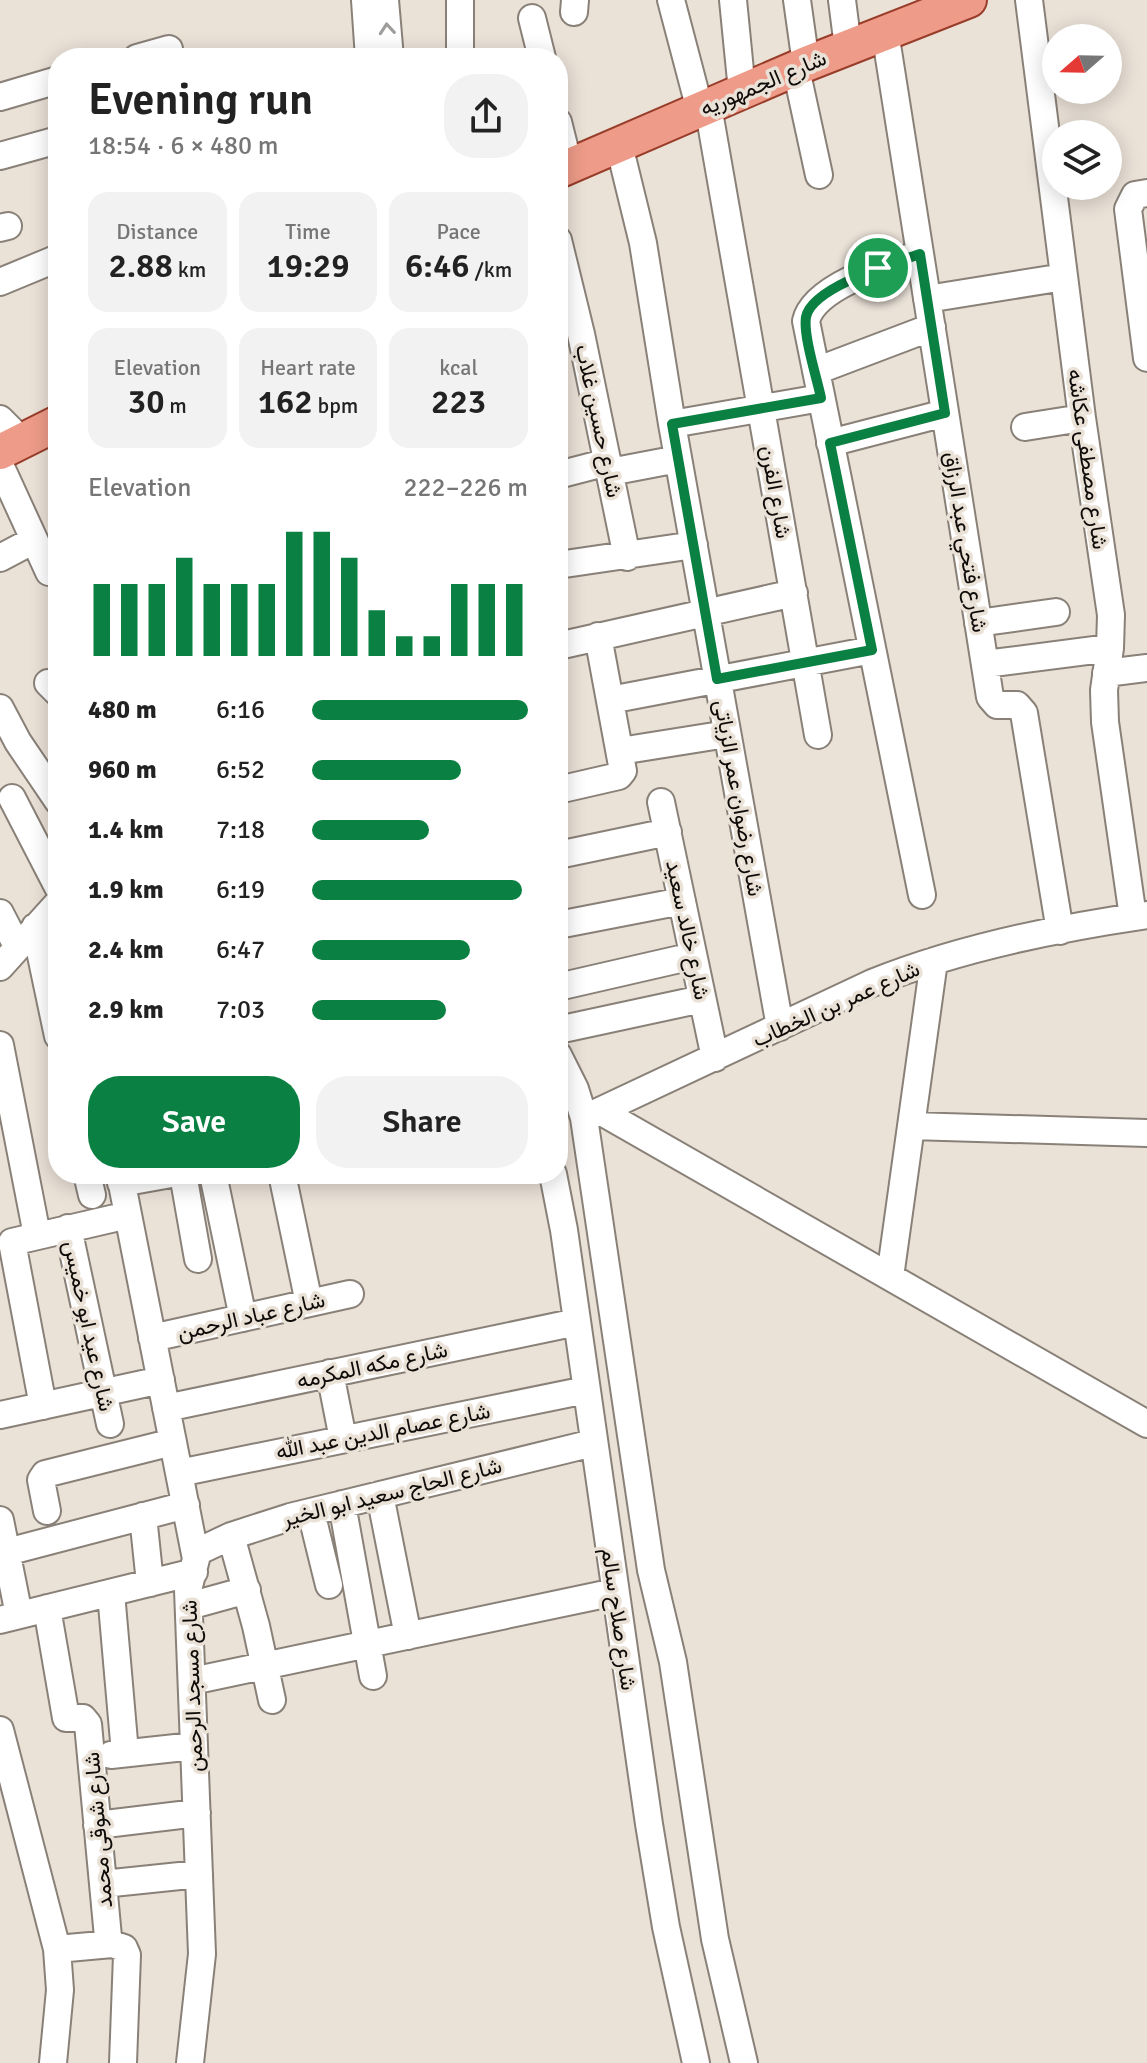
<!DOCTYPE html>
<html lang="en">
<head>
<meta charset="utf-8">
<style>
  body { margin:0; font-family:Signika,Vazirmatn,sans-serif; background:#f2f2f2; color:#222; height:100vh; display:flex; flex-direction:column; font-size:30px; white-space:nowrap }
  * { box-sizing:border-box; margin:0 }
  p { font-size:26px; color:#767676 }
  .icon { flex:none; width:44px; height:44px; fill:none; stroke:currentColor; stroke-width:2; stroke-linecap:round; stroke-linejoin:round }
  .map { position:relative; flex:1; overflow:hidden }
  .side { position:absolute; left:48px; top:48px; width:520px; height:1136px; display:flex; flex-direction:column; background:#fff; border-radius:32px; box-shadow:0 4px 20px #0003 }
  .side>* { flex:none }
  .needle { width:52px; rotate:250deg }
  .tools { position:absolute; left:1042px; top:24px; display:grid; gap:16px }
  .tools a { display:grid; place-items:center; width:80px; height:80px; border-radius:50%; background:#fff; box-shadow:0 4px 20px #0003; font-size:40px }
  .pin { position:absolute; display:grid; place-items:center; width:68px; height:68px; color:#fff; margin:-34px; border:4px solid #fff; border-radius:50%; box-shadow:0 2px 8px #0007 }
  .round { display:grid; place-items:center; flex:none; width:84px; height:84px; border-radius:32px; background:#f2f2f2 }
  .head { display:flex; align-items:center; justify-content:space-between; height:136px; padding:0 40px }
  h1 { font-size:44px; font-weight:600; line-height:60px }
  .figures { display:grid; grid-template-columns:repeat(3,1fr); gap:12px; height:136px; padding:8px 40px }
  .figures div { display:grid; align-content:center; border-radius:20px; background:#f2f2f2; text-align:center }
  .figures b { font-size:34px; font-weight:600 }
  .figures small { font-size:22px; font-weight:400 }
  .figures p { font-size:22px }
  .chart { height:224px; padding:16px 40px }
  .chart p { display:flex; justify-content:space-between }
  .chart svg { width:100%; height:144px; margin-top:8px; stroke:#0b8043; stroke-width:6 }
  .primary-button { display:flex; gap:16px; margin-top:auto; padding:16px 40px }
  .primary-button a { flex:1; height:92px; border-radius:32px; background:#0b8043; color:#fff; font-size:32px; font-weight:600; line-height:92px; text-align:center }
  .primary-button a+a { background:#f2f2f2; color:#222 }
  ul { padding:0 40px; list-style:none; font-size:26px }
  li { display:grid; grid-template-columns:128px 96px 1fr; align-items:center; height:60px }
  li i { height:20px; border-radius:10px; background:#0b8043 }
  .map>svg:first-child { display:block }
</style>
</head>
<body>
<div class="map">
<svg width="1147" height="2063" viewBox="0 0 1147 2063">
  <rect width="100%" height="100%" fill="#eae1d7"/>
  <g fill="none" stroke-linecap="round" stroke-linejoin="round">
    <defs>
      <path id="minor" d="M365,0l4,58
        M385,0l5,58
        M460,0v58
        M671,0l29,110
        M733,0l9,91
        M797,0l9,64
        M842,0l6,47
        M1029,0l53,418 29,197 -1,33 -6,42 1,32 28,195
        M574,12l1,-12
        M532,18l10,40
        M885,32l105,665 7,8h20l7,8 36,218
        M137,58l32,-9
        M796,69l23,106
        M0,97l58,-17
        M708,106l110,629
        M558,122l11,44
        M619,145l24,98 29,181 108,603
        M0,156l58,-16
        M1147,193l-12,2 -7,14 19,149
        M0,228l8,-2
        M558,240l23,94 46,223
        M920,254c-31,10 -106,32 -114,67l116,574
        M0,282l58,-24
        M927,299l137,-22
        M816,371l116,-44
        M0,419l22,22
        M672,424l149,-26
        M1025,427l57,-9
        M830,443l115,-30
        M0,465l49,107
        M610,472l68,-13
        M558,475l50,-13
        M0,558l34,-18
        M558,565l136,-20
        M978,623l78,-11
        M558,646l236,-53
        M985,664l125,-16
        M1106,673l41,-5
        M48,683l10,10
        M610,700l262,-50
        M0,708l18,34 40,59
        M620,751l107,-17
        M558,790l61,-14 4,-5 -25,-135
        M12,798l46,89
        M661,802l54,256
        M558,855l110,-23
        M0,913l17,33
        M558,925l124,-24
        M35,927l23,109
        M0,967l58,-64
        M558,987l135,-31
        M558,1030l144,-31
        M0,1045l37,190
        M558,1055l17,34 9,29 67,452 22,92 42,277 29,124
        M600,1111l547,313
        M589,1116l283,-133c84,-34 185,-55 275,-68
        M911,1126l236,7
        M87,1174l5,21
        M120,1174l76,385 -8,31 14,364 -12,109
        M183,1174l15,85
        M213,1174l30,144
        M282,1174l27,129
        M553,1174l11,56 85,594 17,103 30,136
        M121,1183l50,-9
        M68,1228l42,196
        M890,1277l44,-316
        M152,1338l198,-44
        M330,1373l13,66
        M43,1406l-31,-164 116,-27
        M166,1408l411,-86
        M0,1415l161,-35
        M179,1473l407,-83
        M380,1495l28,141
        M342,1504l31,172
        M47,1511l-6,-31 4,-6 128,-32
        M311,1512l18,73
        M143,1516l7,67
        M0,1520l19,95
        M231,1536l25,90 16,74
        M7,1552l179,-47
        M195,1553l36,-17 59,-19 303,-74
        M111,1593l14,160
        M189,1606l58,-16
        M47,1608l19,110h17l5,6 20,213 4,7 12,4 3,7 -4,108
        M0,1620l194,-48
        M192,1681l423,-89
        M0,1730l57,219 3,41 -7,73
        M111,1755l83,-9
        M97,1825l100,-12
        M103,1884l96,-10
        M57,1949l55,-5"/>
      <path id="major" d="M558,171l248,-107 163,-64
        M0,452l58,-29"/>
    </defs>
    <use href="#minor" stroke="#898178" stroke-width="30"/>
    <use href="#major" stroke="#983d29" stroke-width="38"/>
    <use href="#minor" stroke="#fff" stroke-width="26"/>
    <use href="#major" stroke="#ee9b89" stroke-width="34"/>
  </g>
  <defs><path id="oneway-chevron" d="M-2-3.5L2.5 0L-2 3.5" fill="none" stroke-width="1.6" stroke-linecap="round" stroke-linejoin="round" transform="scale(2)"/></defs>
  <use stroke="#9f9d9c" href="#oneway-chevron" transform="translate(387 29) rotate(-95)"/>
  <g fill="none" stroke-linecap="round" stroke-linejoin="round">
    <defs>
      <path id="route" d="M920,254l25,159 -115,30 42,207 -155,29 -45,-255 149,-26c-4,-20 -18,-62 -15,-81 6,-30 88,-54 114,-63z"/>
    </defs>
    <use href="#route" stroke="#fff" stroke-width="16"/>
    <use href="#route" stroke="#0b8043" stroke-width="10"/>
  </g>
  <g text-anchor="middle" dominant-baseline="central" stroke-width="7" stroke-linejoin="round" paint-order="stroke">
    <g font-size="22" fill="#0e0b08" stroke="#eae1d7">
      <text transform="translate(763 83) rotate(-23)">شارع الجمهوريه</text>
      <text transform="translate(599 421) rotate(78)">شارع حسين غلاب</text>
      <text transform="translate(1088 459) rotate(82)">شارع مصطفى عكاشه</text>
      <text transform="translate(776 492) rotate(80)">شارع الفرن</text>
      <text transform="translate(966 542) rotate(81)">شارع فتحي عبد الرزاق</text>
      <text transform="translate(739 798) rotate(80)">شارع رضوان عمر الزياتى</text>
      <text transform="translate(688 930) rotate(78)">شارع خالد سعيد</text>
      <text transform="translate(836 1004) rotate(-24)">شارع عمر بن الخطاب</text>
      <text transform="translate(251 1316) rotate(-13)">شارع عباد الرحمن</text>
      <text transform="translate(89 1326) rotate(78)">شارع عيد ابو خميس</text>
      <text transform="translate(372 1365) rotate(-12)">شارع مكه المكرمه</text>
      <text transform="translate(383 1431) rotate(-11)">شارع عصام الدين عبد الله</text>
      <text transform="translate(392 1492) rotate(-14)">شارع الحاج سعيد ابو الخير</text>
      <text transform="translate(619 1619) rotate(82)">شارع صلاح سالم</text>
      <text transform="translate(192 1686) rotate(-92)">شارع مسجد الرحمن</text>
      <text transform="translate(98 1830) rotate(-95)">شارع شوقى محمد</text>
    </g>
  </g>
</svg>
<div class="tools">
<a><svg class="needle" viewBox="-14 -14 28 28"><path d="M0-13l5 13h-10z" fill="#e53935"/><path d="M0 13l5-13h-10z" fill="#767676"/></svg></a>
<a><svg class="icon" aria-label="layers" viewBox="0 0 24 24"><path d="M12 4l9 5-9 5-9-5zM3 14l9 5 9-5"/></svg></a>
</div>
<div class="pin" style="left:878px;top:268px;background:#1e9e55"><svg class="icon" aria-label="arrive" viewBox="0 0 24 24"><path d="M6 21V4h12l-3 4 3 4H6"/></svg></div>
<section class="side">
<div class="head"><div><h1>Evening run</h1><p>18:54 · 6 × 480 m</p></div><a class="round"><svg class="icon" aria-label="share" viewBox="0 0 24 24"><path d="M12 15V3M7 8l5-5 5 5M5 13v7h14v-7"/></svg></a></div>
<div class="figures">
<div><p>Distance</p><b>2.88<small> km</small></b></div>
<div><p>Time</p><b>19:29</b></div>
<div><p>Pace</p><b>6:46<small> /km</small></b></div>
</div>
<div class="figures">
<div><p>Elevation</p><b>30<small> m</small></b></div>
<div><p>Heart rate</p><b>162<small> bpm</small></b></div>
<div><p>kcal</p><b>223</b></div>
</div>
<div class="chart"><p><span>Elevation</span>222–226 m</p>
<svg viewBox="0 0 160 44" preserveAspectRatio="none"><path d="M5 44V22M15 44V22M25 44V22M35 44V14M45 44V22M55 44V22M65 44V22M75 44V6M85 44V6M95 44V14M105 44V30M115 44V38M125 44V38M135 44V22M145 44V22M155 44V22"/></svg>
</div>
<ul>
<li><b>480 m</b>6:16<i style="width:100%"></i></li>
<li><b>960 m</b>6:52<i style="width:69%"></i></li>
<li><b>1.4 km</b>7:18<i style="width:54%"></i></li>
<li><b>1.9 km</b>6:19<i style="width:97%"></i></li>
<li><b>2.4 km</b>6:47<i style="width:73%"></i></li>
<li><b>2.9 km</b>7:03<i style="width:62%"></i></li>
</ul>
<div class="primary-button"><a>Save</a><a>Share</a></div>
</section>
</div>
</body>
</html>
